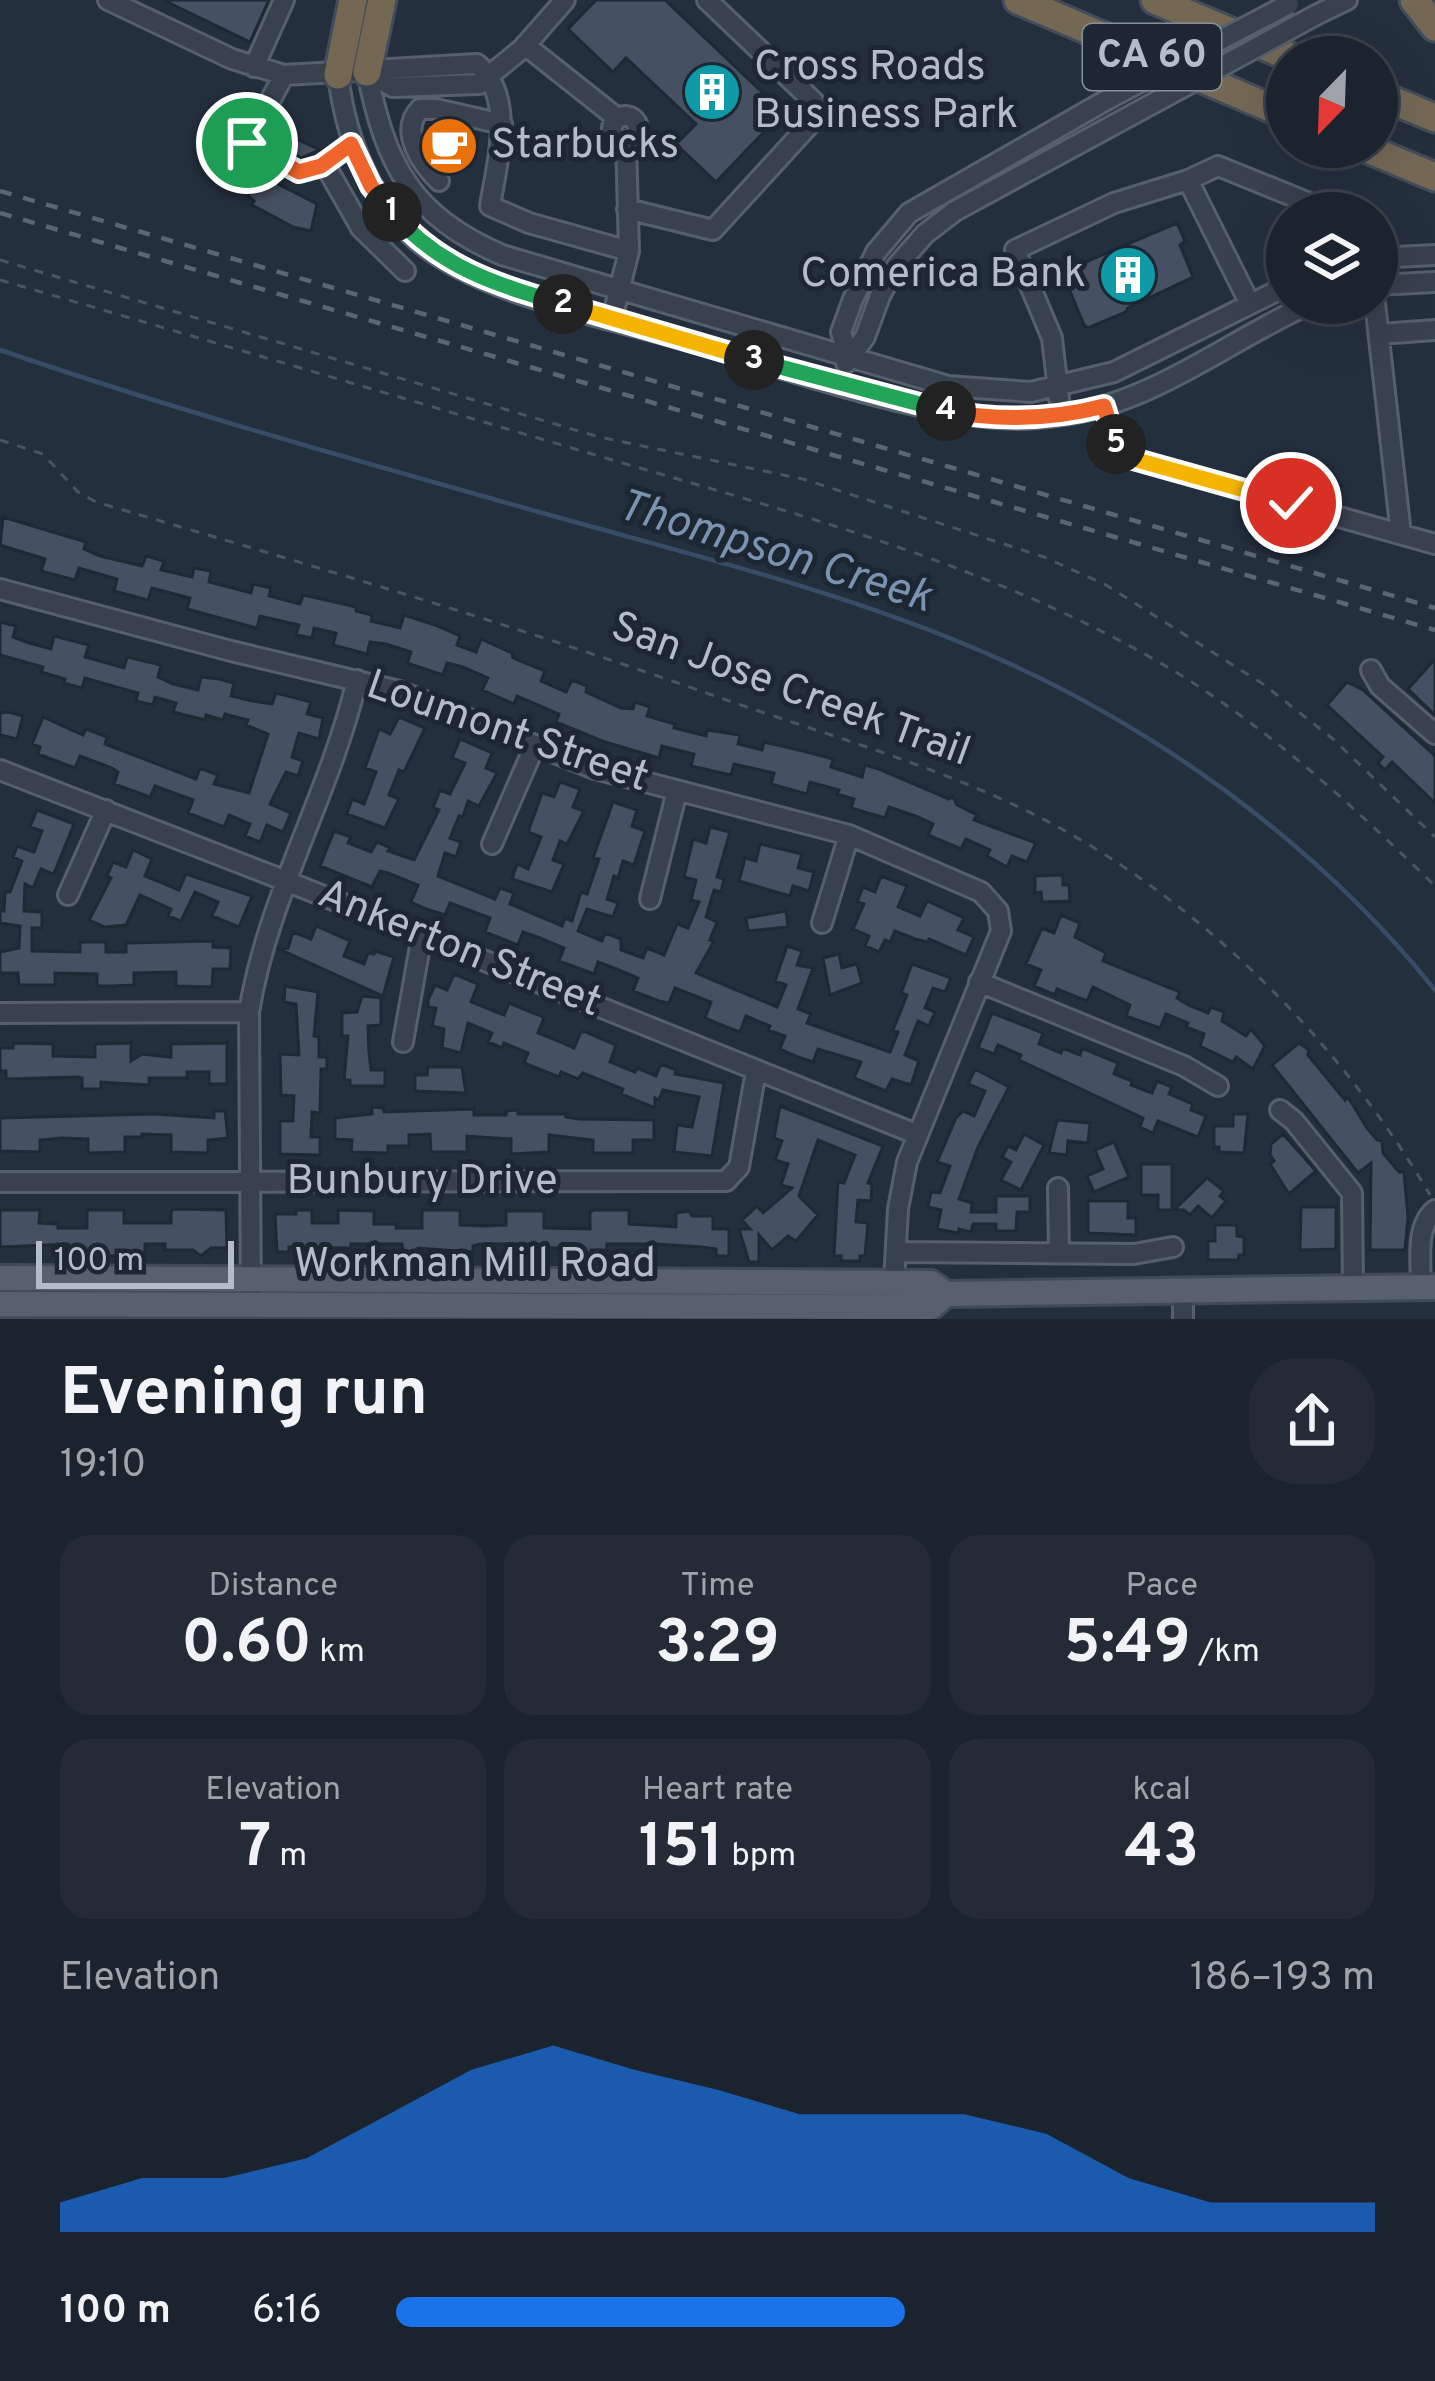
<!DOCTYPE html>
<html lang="en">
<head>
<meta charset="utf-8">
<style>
  body { margin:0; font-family:Overpass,sans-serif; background:#242b36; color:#f1f3f6; height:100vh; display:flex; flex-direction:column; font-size:45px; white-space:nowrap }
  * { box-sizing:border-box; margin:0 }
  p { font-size:39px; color:#a0a4aa }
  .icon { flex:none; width:66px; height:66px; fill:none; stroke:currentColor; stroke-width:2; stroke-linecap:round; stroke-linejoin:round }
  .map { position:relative; height:1319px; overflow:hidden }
  .panel { display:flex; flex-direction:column; background:#1b232e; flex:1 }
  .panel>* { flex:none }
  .needle { width:78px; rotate:203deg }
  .controls { position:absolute; left:1266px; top:36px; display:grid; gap:24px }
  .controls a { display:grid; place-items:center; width:132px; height:132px; border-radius:50%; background:#1b232e; box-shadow:0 12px 48px #0002,0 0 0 3px #39404a; font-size:60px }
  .scale { position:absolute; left:36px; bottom:30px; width:198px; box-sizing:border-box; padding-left:12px; border:6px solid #b4bcc9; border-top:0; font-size:33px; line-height:42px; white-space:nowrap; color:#b4bcc9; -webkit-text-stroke:9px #1d2633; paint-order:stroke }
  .pin { position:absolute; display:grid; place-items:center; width:102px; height:102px; color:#fff; margin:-51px; border:6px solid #fff; border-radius:50%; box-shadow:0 3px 12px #0007 }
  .km { position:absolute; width:60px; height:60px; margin:-30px; border-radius:50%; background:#222; color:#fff; font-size:33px; line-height:60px; text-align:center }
  .round { display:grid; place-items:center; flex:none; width:126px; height:126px; border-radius:48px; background:#242b36 }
  .summary { display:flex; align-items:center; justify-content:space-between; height:204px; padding:0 60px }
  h1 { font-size:66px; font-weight:700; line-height:90px }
  .figures { display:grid; grid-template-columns:repeat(3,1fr); gap:18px; height:204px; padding:12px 60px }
  .figures div { display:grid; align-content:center; border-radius:30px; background:#242b36; text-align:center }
  .figures b { font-size:60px; font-weight:700 }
  .figures small { font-size:33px; font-weight:400 }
  .figures p { font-size:33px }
  .chart { height:336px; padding:24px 60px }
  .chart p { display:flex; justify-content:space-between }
  .chart svg { width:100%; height:216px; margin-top:12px; fill:#1a73e8; opacity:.7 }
  ul { padding:0 60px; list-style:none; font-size:39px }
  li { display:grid; grid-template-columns:192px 144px 1fr; align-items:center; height:90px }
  li i { height:30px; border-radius:15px; background:#1a73e8 }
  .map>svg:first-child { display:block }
</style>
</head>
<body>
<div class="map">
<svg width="1435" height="1319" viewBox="0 0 1435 1319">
  <rect width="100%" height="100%" fill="#242f3e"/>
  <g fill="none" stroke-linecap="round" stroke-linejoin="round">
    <path stroke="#394c67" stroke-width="4.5" d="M0,350c179,61 358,111 539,162 149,42 300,78 442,139 173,74 336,192 454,339"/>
  </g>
  <path fill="#455162" stroke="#1f2835" stroke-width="3" d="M163,0h106l-19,42z
    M596,0h69l118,112 -67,70 -40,-38 20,-20 -70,-66 -13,14 -45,-43z
    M427,122l52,11 -8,33 -36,-10 -10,-22z
    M271,127l49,23 -19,8 -36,-20z
    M260,175l57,29 -6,27 -18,-4 -41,-22 2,-4 -6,-5z
    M1177,223l8,18 -5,4 13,32 -65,31 -2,4 -38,16 -4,-3 -22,-53z
    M3,517l83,25 -2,7 16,7 42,10 4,-10 18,5 -3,9 31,7 2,-9 17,3 -2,11 42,11 2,-9 18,4 -2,8 31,8 3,-9 23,5 30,7v4l16,4 -1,6 29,7 4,-13 31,10 25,11 -3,9 19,7 5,-13 31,14 1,5 32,13 -4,10 25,11 6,-12 15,6 -1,6 35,16 12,1 2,-7 15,5 -3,9 28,8 -1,4 32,8 1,-6 33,5 -2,9 24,6 2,-8 39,9 30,8 -2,8 31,10 3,-12 14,4 70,30 4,-2 4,8 20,10 -3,5 62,23 -9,19 -15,-6 -5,11 -20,-11 3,-6 -24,-11 -5,10 -33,-14 5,-11 -15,-7 -29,-10 -4,11 -34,-10 3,-9 -17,-5 2,-4 -29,-8 -3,12 -36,-10 3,-11 -40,-9 -3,11 -40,-9 3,-12 -32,-8 -3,12 -57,-17 -46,-19 3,-8 -42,-18 -3,8 -32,-14 6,-12 -25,-11 -16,-4 -4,12 -36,-12 4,-11 -25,-8 -16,-2 -3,12 -34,-9 3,-12 -22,-5 -2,10 -16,-3 3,-10 -39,-9 -3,12 -70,-19 3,-11 -38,-10 -4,12 -34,-9 3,-12 -38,-11 -4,12 -34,-9 4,-12 -45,-14z
    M0,622l16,4 -3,11 16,6 22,6 3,-13 35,9 -4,12 39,11 3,-11 34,8 -3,12 15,7 25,6 3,-13 18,2 15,4 -3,13 21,5 20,3 4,-11 35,9 -4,12 16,4 -4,21 -20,-6 -7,24 11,4 -5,15 -12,-4 -16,32 21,9 -8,19 -16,-7 -7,17 -15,-6 5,-12 -21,-9 -5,12 -36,-14 5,-13 -38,-14 -5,11 -36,-13 4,-12 -6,-4 -32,-12 -5,12 -37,-14 2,-7 -8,-3 11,-27 40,18 3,-6 21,8 -2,7 91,35 4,-11 18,7 -4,9 35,9 19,-59 -22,-9 2,-5 -23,-6 -2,6 -17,-5 -1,5 -32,-8 3,-9 -21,-6 -2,8 -17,-4 2,-8 -53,-15 -3,10 -18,-5 1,-4 -24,-7 2,-5 -43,-12z
    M1435,659v56l-27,-26z
    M1347,682l16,8 72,66v47l-43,-41 -7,8 -7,-7 5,-6 -56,-52z
    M8,712l15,4 -6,23 -17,-4v-22z
    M399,717l26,11 -21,44 -5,-2 -10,25 10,4 -14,29 -38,-14 5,-15 12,5 12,-32 -11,-4 14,-39 11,5z
    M460,739l32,14 -6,15 11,5 -18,33 -11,-5 -5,16 -4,-1 -9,22 11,4 -5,15 -11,-4 -7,23 57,23 5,-11 14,5 -4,11 52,22 3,-8 7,3 9,-29 6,2 12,-35 -6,-1 20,-56 24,8 -5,16 13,5 -11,34 -11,-4 -5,17 -4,-2 -7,23 11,4 -5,14 -26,-8 -9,22 24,10 3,-8 16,6v11l22,8 4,-10 17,7 13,-31 11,4 11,-26 -8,-2 5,-20 -12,-3 9,-38 13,4 4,-16 20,5 -13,45 7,2 -3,13 -7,-2 -8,27 11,5 -7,18 4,1 -18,32 81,34 9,-22 -11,-4 12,-35 15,5 -5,14 16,3 -15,41 13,5 -4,9 83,29 8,-20 -5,-2 14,-35 -6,-2 11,-29 39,14 -6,14 -12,-4 -8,20 10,4 -6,14 -11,-5 -13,34 14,6 -8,24 -19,-6 -6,12 -32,-13 7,-16 -43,-13 -5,13 -15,-5 -18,-8 5,-13 -17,-6 2,-4 -24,-10 -6,16 -21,-8 -14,-6 6,-16 -36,-14 -6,15 -10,-2 -26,-10 5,-13 -24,-10 -16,-6 -4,12 -35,-13 5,-13 -24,-10 -17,-6 -5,13 -33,-13 5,-14 -40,-15 -5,12 -19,-6 -15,-7 7,-17 -30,-12 -8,-2 -8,16 -52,-21 14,-35 17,6 -3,6 23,9 6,-10 13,6 -2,3 26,9 25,-50 -6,-2 7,-18 10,4 15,-31 -13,-5z
    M560,782l20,7 -7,18 11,4 -17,33 -7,-3 -7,19 11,4 -12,28 -40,-13 5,-15 11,5 13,-32 -13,-5 14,-39 12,4z
    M37,810l37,14 -19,47 -2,3 -12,-5 -8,19 -8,-4 -1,27 18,1v16h-10v23l48,1v-10h26v10h20v-9l87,-2v6l18,1 -1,21h-17l-1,18 -36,-1v-14l-42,1v12l-21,1h-16v-12l-42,-1v12h-36l-1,-12h-18v-21l19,-4 1,-22 -20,-3v-12h4l1,-19h5l12,-31 -9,-4 4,-11 17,6 8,-21 -12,-4z
    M760,844l42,10 -4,14 16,4 -5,19 -16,-5 -3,10 -51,-15 6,-23 11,3z
    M133,850l19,9 -7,17 34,14 7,-16 66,22 -13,31 -27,-11 6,-14 -23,-10 -14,29 -13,-5 3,-7 -31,-14 -14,30 -21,2 -16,-7 22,-42 -4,-2 6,-14 13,5z
    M1063,875v10h6l1,16 -28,1 -1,-10 -6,1v-17z
    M881,876l26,10 -9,21 22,9 7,-15 37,17 -6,12 16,7 -8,18 -37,-16 -1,3 -13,-3 -20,-8 -5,11 -5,-2 -6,12 -14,-6 4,-10 -16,-7 11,-25 -7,-2 6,-15 12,5z
    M786,911l2,16 -40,4 -2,-13z
    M1061,915l19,8 -5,14 31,16 -3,8 77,31 -3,6 11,7 20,8 3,-6 13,5 -2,9 24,15 5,-7 14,17 -12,23 -17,-12 -3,5 -33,-16 4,-12 -18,-7 2,-4 -22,-9 -6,14 -34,-12 4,-11 -37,-18 -6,14 -30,-12 -2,6 -21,-9 7,-16 -15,-6 16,-36 12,5z
    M316,926l34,15 -6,15 20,8 4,-11 6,1 1,-3 19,6 -11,39 -104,-47 9,-1 5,-16 18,7z
    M839,954l3,14 15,-4 5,19 -32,12 -7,-37z
    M454,974l24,10 -7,18 33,13 5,-12 32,13 3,2 -6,15 20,8 16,7 7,-16h5l30,13 -6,17 25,10 2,-4 19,8 5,-12 15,6 -1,4 49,9 -12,73 -38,-4 3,-27 15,2 7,-30 -36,-7 -4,10 -4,-2v10l-34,-14 2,-5 -40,-16 -5,6 -17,-7 -2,5 -35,-14 4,-10 -24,-10 -2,5 -14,-6 4,-9 -24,-10 -7,30 -19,-5 2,-19 -12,-3 4,-18 -8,-1v-7l7,-15 12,5z
    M285,986l33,6 -4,44 5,1v20h8v12h-6l-1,44 -8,-1 -1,25h9v18l-40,-1v-33h13l1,-25 -13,-1 -1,-41 19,1 -3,-51 -12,-2z
    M362,996l19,2v27l-13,1 1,26 2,18h14v16h-35v-6h-6l4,-44h-6v-23l15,-1z
    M992,1013l51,20 -4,11 22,9 2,-5 17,7 2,-7 36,15 -4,11 18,7 -1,4 21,8 5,-12 15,6 -3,7 24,10 -2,6 15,6 -8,21 -40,-16 -5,12 -13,-6 3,-9 -124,-58 2,-5 -23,-10 -4,9 -16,-6z
    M13,1043l40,1v12l42,1v-13l36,-1v18l11,-7 29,3v-13l56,-1v41h-18v-12h-22v6h-38v7l-48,-3v7h-19v-11l-5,-1 -71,2v-8h-6v-23h13z
    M1299,1043l10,7 -1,5 37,45 3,-3 19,31 10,12 5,1 1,12 16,19h5l4,45 -3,33h-35l1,-87 -13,10 -86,-108z
    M428,1067h34l4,26 -51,-2v-16h12z
    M975,1069l34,18 -31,60 -19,52 13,4 -1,9h25v-16h34v16h-13l-1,19h-20v-7h-23l-2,8 -12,-3 -1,4 -21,-4 4,-19 -13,-3 3,-15 9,1 10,-27 -13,-4 19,-44 7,-7 11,5 11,-25 -17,-7z
    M780,1106l103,40 -15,37 4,1 -1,17 -13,-1 -2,22 12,1 -3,33h-5v5h-19v-5h-7l4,-74 6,1 11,-28 -37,-15 -19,56 19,19 -22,26 -8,-5 -16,14 -13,-15v27h-10l-10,-33h11l-8,-9 15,-14 6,7 29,-25 -11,-3 7,-21 -13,-4 7,-19 -8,-3z
    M372,1107l12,1v4l90,-3v6h32v-4l12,-1v4h48v3l13,2 75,1v20h-21v13h-40v-13l-44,-5v17l-38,2v-15l-44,-3v16h-36l-1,-18 -21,1v11h-21v7l-37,-1 1,-12 -17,-1v-21l37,-4z
    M214,1111h11l3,27 -20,2v13l-37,-1v-17l-29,-1v3h-17v15l-37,1v-14l-27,-1 -21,2v12l-40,-1v-33l154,-4 60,4z
    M1233,1114h15l-4,39 -25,-1v-5h-5v-21h19z
    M1057,1120l33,3 -2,20 -20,-2 -1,14 -18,-2z
    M1024,1134l20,11 -23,45 -20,-10 10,-18 -9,-5 6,-11 8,4z
    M1283,1134l33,37 -27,23 -19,-30 4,-3 -4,-6 1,-11z
    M1114,1142l15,35 -35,15 -7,-16 16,-7 -8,-19z
    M1141,1164h31v46h-14v-15h-17z
    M1207,1178l17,13 -4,5 6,5 -14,17 -14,-12 -8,9 -6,-5h-10z
    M1088,1201h40v17h8v17l-48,-2z
    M1301,1207h35v42l-36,1z
    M175,1209l51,1 1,38h-16l-10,8 -8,-6h-28v-6h-20v12h-29l-31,-1v-7h-17v-4l-68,3v-37h40l-1,13 19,1v4h29v-18h37v13h47v-12z
    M296,1210h16v13h26v-13l36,1v13h22v4h26v-18h34l4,1v14l26,1 20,-1v-14h38v17l46,1v-17l4,-2h35v14l47,3v-14l13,-2 3,5h21v13h16v27h-13v-7l-14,-2 -46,-3h-49v6h-16v6h-16l-2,-8h-43v-4h-50l-7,2v6l-55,-4v6h-15l-1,-10h-51v4l-62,-1v5h-12l-2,-38h21z
    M1215,1225h22v11l7,1v18h-5l-1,5h-30v-19h7z"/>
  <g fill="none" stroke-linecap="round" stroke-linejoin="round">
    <defs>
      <path id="minor" d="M108,0l124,59 52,16 193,-11c39,33 20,98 13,142l39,17 100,28 -17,68
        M1316,15l31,-15
        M525,45l92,73
        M254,67l30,-67
        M367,72c19,94 44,143 135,183l446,131 83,6 83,-20 173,-86
        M367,72l26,15 86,-3 44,-36 42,-48
        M284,75l-37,68 52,29 22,-6 30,-22
        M338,75c8,64 30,124 81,167 65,54 191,76 273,100 92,26 186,60 282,74 29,4 61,4 90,-1 92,-13 166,-76 248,-112
        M612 129a13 13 0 1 1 26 0a13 13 0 1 1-26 0Z
        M626,141l3,110
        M324,163l37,65 44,43
        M1188,180l30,-14 116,47
        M439,181c-18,-18 -40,-50 -19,-72h16l66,15
        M627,209l86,21 98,-107 3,-21 -107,-102
        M1377,258l58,-3
        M1377,285l58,-3
        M1375,303l26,231
        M1380,334l55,-4
        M848,356l-7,-24 12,-33 23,-47 33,-39 201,-115
        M846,363l19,-26 15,-41 16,-29 29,-33 30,-23 186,-101
        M1059,399l-7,-61 -37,-88 99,-47 74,-23 62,124
        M1104,406l15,49 316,89
        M0,589l231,62 168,40 196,78 254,66 132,57 17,19 3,20 -94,231 -9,47 -6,110
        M1371,670l9,16 55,48
        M0,770l286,111 630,253
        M492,844l43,-99
        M68,895l38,-85
        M650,899l27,-108
        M822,923l27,-88
        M979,982l205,84 34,20
        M0,1013l249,-1
        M403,1042l19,-107
        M1280,1110l14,11 58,72 1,95
        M0,1182l726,-1 13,-14 17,-96
        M1058,1188l1,66
        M896,1252l238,2 39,-7
        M1421,1287c0,-24 -6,-61 14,-77
        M251,1304l-2,-292c19,-116 81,-218 108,-332
        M1183,1319v-27"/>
      <path id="major" d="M0,1278l931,5 15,11 489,-7
        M0,1304l931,3 15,-13"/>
      <path id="highway" d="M1018,0l269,115
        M1155,0l135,57
        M1414,0l21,27
        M367,72l15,-72
        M338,75l15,-75
        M1377,94l58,24
        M1363,147l72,30"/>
    </defs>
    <use href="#minor" stroke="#565f6c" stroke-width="24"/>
    <use href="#major" stroke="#414a57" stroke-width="30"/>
    <use href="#highway" stroke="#434c59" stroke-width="33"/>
    <path stroke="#44595c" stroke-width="3" stroke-dasharray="9 9" stroke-linecap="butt" d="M0,260l599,177 204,42 241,78 62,28 157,99 70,55 102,98
      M0,280c203,59 406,119 609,179 191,56 387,107 560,209 99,59 183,137 266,218
      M0,440l43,14 35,38 18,10c207,61 413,121 616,193 105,37 214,67 315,116 166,81 310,226 403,384"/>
    <use href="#minor" stroke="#38414e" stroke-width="18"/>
    <use href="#major" stroke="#56606e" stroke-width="24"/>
    <use href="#highway" stroke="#746855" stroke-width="27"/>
    <path stroke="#5a6575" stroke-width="4.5" stroke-dasharray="12 12" stroke-linecap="butt" d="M0,191l1435,417
      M0,213l1435,417"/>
    <defs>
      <path id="minor-bridge" d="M1110,98l179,-94
        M1141,110l175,-95"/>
    </defs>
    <use href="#minor-bridge" stroke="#565f6c" stroke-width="24" stroke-linecap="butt"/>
    <use href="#minor-bridge" stroke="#38414e" stroke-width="18"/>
  </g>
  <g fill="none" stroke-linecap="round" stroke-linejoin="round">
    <defs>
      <path id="split-1" d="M247,143l52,29 22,-6 30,-22 20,42 21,26"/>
      <path id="split-2" d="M392,212c46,55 105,73 171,92"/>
      <path id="split-3" d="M563,304l191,56"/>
      <path id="split-4" d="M754,360l192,51"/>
      <path id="split-5" d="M946,411c54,10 105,9 158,-5l12,38"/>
      <path id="split-6" d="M1116,444l3,11 172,48"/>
    </defs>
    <use href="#split-1" stroke="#fff" stroke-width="24"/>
    <use href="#split-2" stroke="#fff" stroke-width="24"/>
    <use href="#split-3" stroke="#fff" stroke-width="24"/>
    <use href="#split-4" stroke="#fff" stroke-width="24"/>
    <use href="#split-5" stroke="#fff" stroke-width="24"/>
    <use href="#split-6" stroke="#fff" stroke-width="24"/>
    <use href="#split-1" stroke="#f0652b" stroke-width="15"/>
    <use href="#split-2" stroke="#22a559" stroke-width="15"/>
    <use href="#split-3" stroke="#f5b400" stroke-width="15"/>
    <use href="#split-4" stroke="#22a559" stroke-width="15"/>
    <use href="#split-5" stroke="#f0652b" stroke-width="15"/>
    <use href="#split-6" stroke="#f5b400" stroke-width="15"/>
  </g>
  <defs>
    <symbol id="building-disc" viewBox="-11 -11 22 22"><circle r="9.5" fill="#0f9aa8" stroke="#1d2633"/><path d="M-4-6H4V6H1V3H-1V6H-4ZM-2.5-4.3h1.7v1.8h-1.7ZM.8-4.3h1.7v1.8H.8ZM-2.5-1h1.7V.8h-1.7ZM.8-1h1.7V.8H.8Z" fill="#fff"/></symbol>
    <symbol id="cafe-disc" viewBox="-11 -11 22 22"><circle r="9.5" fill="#e8710a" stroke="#1d2633"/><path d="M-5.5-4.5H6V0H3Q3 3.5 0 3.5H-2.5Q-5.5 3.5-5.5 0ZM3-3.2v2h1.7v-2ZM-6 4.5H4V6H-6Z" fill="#fff"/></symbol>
  </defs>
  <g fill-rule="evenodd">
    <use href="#building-disc" x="679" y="59" width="66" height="66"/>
    <use href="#cafe-disc" x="416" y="113" width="66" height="66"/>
    <use href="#building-disc" x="1095" y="242" width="66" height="66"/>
  </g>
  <g text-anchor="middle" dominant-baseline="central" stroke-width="10" stroke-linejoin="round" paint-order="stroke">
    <rect fill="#1d2633" stroke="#878f9c" stroke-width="3" x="1083" y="24" width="138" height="66" rx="9"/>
    <g font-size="39" font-weight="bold" fill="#b4bcc9">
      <text x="1152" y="57">CA 60</text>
    </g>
    <g font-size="42" fill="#b4bcc9" stroke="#1d2633" text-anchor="start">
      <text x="754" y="68">Cross Roads<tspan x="754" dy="48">Business Park</tspan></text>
      <text x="491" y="146">Starbucks</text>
      <text x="1086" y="275" text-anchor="end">Comerica Bank</text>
    </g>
    <g font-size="42" fill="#b4bcc9" stroke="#1d2633">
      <text transform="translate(790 691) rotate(20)">San Jose Creek Trail</text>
      <text transform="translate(507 733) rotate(19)">Loumont Street</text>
      <text transform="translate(459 950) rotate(22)">Ankerton Street</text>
      <text x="422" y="1182">Bunbury Drive</text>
      <text x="475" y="1265">Workman Mill Road</text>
    </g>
    <g font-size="45" font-style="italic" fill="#7c92b1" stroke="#1d2633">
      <text transform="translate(774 553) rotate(17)">Thompson Creek</text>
    </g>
  </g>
</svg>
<div class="controls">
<a><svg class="needle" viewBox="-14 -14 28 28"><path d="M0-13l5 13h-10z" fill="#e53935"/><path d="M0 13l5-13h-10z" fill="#a0a4aa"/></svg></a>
<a><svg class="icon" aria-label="layers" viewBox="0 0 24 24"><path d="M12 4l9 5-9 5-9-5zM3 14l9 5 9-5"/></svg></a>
</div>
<div class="scale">100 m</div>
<div class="pin" style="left:247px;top:143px;background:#1e9e55"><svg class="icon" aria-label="arrive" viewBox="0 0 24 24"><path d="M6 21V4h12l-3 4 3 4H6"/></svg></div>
<div class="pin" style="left:1291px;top:503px;background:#d93025"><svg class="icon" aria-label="check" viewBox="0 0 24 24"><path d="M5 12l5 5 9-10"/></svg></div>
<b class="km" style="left:392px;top:212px">1</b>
<b class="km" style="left:563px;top:304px">2</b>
<b class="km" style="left:754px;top:360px">3</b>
<b class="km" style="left:946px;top:411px">4</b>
<b class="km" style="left:1116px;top:444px">5</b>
</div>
<section class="panel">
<div class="summary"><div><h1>Evening run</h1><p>19:10</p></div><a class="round"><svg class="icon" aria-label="share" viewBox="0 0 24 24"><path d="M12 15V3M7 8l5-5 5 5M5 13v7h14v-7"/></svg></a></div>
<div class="figures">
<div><p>Distance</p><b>0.60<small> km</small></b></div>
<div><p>Time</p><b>3:29</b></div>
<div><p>Pace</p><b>5:49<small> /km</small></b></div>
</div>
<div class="figures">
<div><p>Elevation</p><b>7<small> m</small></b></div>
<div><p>Heart rate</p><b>151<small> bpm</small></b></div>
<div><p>kcal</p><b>43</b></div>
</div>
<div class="chart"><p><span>Elevation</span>186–193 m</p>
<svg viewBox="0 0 160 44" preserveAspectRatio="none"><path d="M0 44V38L10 33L20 33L30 29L40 20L50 11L60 6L70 11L80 15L90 20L100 20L110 20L120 24L130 33L140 38L150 38L160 38V44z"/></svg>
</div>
<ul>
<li><b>100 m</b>6:16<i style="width:52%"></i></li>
</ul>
</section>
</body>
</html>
